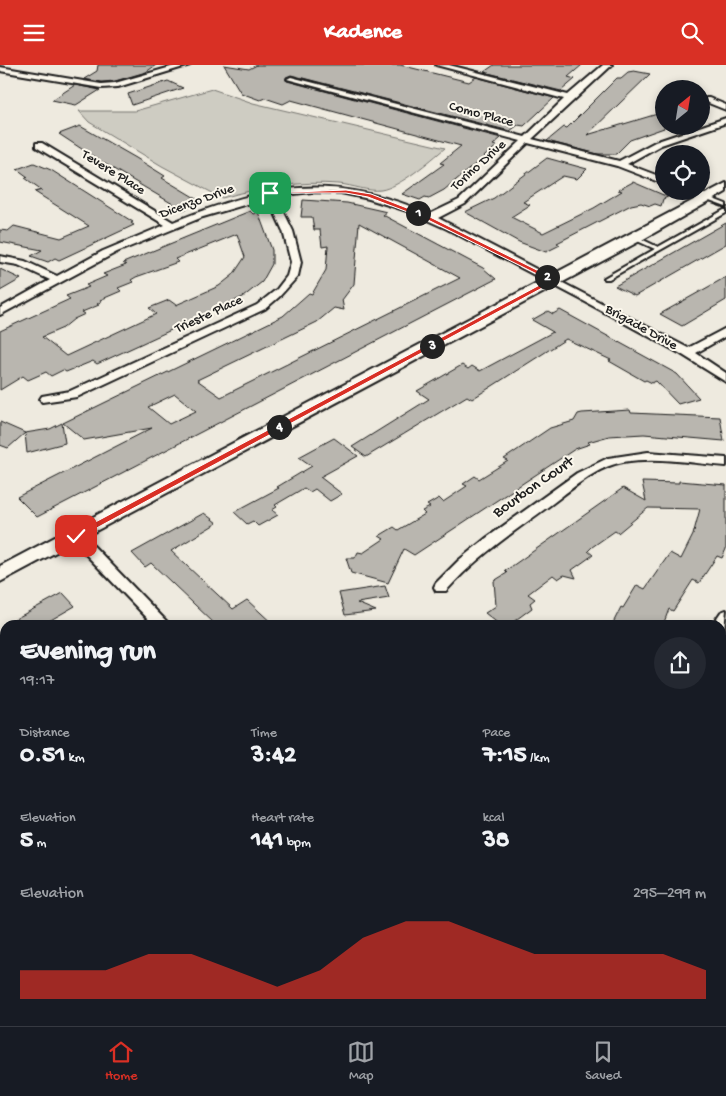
<!DOCTYPE html>
<html lang="en">
<head>
<meta charset="utf-8">
<style>
  body { margin:0; font-family:"Gochi Hand",sans-serif; background:#242831; color:#f1f3f6; height:100vh; display:flex; flex-direction:column; font-size:19px; white-space:nowrap }
  * { box-sizing:border-box; margin:0 }
  p { font-size:16px; color:#9ea1a6 }
  .icon { flex:none; width:28px; height:28px; fill:none; stroke:currentColor; stroke-width:2; stroke-linecap:round; stroke-linejoin:round }
  .map { position:relative; flex:1; overflow:hidden }
  .details { position:absolute; left:0px; top:555px; width:726px; height:406px; display:flex; flex-direction:column; background:#171b24; border-radius:15px 15px 0 0; box-shadow:0 2px 8px #0003 }
  .details>* { flex:none }
  .needle { width:32px; rotate:30deg }
  .fabs { position:absolute; left:655px; top:15px; display:grid; gap:10px }
  .fabs a { display:grid; place-items:center; width:55px; height:55px; border-radius:50%; background:#171b24; box-shadow:0 2px 8px #0003; font-size:25px }
  .pin { position:absolute; display:grid; place-items:center; width:42px; height:42px; color:#fff; margin:-21px; border-radius:10px; box-shadow:0 2px 8px #0006 }
  .km { position:absolute; width:25px; height:25px; margin:-12px; border-radius:50%; background:#222; color:#fff; font-size:14px; line-height:25px; text-align:center }
  .round { display:grid; place-items:center; flex:none; width:52px; height:52px; border-radius:26px; background:#242831 }
  .overview { display:flex; align-items:center; justify-content:space-between; height:85px; padding:0 20px }
  h1 { font-size:28px; font-weight:700; line-height:38px }
  .metrics { display:grid; grid-template-columns:repeat(3,1fr); gap:8px; height:85px; padding:5px 20px }
  .metrics div { display:grid; align-content:center }
  .metrics b { font-size:25px; font-weight:700 }
  .metrics small { font-size:14px; font-weight:400 }
  .metrics p { font-size:14px }
  .chart { height:140px; padding:10px 20px }
  .chart p { display:flex; justify-content:space-between }
  .chart svg { width:100%; height:90px; margin-top:5px; fill:#d93025; opacity:.7 }
  header { display:flex; justify-content:space-between; align-items:center; height:65px; padding:0 20px; background:#d93025; color:#fff; font-size:22px; font-weight:700 }
  .menu { display:flex; justify-content:space-around; align-items:center; height:70px; border-top:1px solid #363941; background:#171b24; font-size:14px; color:#9ea1a6 }
  .menu a { display:grid; justify-items:center; gap:2px }
  .menu .on { color:#d93025 }
  .map>svg:first-child { display:block }
</style>
</head>
<body>
<header><svg class="icon" aria-label="menu" viewBox="0 0 24 24"><path d="M4 6h16M4 12h16M4 18h16"/></svg>Kadence<svg class="icon" aria-label="search" viewBox="0 0 24 24"><circle cx="10" cy="10" r="6"/><path d="M15 15l6 6"/></svg></header>
<div class="map">
<svg width="726" height="961" viewBox="0 0 726 961">
  <rect width="100%" height="100%" fill="#eeeadf"/>
  <filter id="ink" filterUnits="userSpaceOnUse"><feTurbulence type="fractalNoise" baseFrequency=".02" numOctaves="2"/><feDisplacementMap in="SourceGraphic" scale="10" xChannelSelector="R" yChannelSelector="G"/><feConvolveMatrix kernelMatrix="1 2 1 2 8 2 1 2 1" color-interpolation-filters="sRGB"/></filter>
  <g filter="url(#ink)">
    <path fill="#dedad1" d="M726,573v185l-5,-9v-168z"/>
    <path fill="#ceccc2" stroke="#75746f" d="M212,24l41,14 192,45c-14,12 -45,39 -64,42 -12,2 -29,-5 -42,-6 -40,-3 -78,3 -117,14l-60,-32 -73,-44 -10,-11h56z"/>
    <path fill="#b9b6af" stroke="#1c1c1c" fill-rule="evenodd" d="M98,0h58l-10,7 -31,9 -14,1 -17,-3 13,-8z
      M224,0l25,4 8,-4h143l69,17 7,-5 78,21 -30,28 -6,-1 -8,6 -219,-56 -5,2 1,4 214,57 -8,7 4,1 -53,44 -15,8 -4,-1 -5,3 -18,-6 42,-30 -4,-1 21,-17 -170,-46 -8,4 -18,-6 -5,2 -19,-7z
      M494,0h88l-14,12 7,2 -14,12 -77,-19z
      M634,6l16,3 -63,61 77,-23v16l-34,12 -14,14h-18l-51,-13 17,-14 3,1 50,-50h4l7,-6z
      M168,16l15,7 -51,17 -4,-11z
      M75,20l25,5 -24,15 -24,-5z
      M80,61l56,32 29,18 -3,2 40,24 -19,8 -83,-49 -41,-27z
      M547,93l40,11 -10,10 -14,-3 -40,26 7,3 -19,12 32,16 51,-25 28,-17 -4,-1 15,-8 35,15 -5,2 -2,7 -6,-2 -5,2 -9,-3 -10,2 -74,38 3,2 -14,7 -27,-10 -54,-30 29,-14z
      M34,98l17,7 82,52 -2,1 3,2 -75,35 -4,-2 -7,4 -17,-6 11,-6 -42,-8v-12l8,1 6,-5 47,12 28,-12 -54,-34 7,-2 -17,-12 3,-1 -11,-8z
      M303,135l44,3 40,9 -4,3 100,53 13,11 -459,238 -20,-20 135,-69 -68,12 -21,-17 220,-107 26,-23 3,1 14,-24 2,-24 -6,1 -2,-17h-6l-2,-13h-11zM359,158l101,55 -239,119 -24,-17 120,-58 17,-14 10,2 -2,-10 12,-16zM175,329l21,17 -27,13 -21,-17z
      M250,146l3,3 5,-2 14,38v14l-10,18 -19,15 -146,67 -4,-3 -27,11 -3,-2 -12,6 -5,-4 -18,8 -5,-4 -23,14v-59l70,-32 -4,-3 23,-9 -3,-2 21,-9 -4,-2 23,-9 -3,-2zM237,169l8,23 -12,18 -14,11 -43,19 -7,-5 -20,8 7,6 -90,42 -24,-19 21,-9 11,-9 11,-5 -3,-2 17,-7 -2,-1 5,-3 -2,-1 21,-9 -3,-3 15,-6 -2,-2 5,-3 42,-15 -3,-3z
      M726,158v21l-91,52 -20,-10z
      M0,204l21,10 -21,12z
      M726,212v23l-44,26 -22,-12z
      M560,245l117,64 22,24 -21,6 -22,-23 -4,2 -6,-3 -2,1 -35,-20 2,-1 -45,-21 -94,60 -5,-3 -101,61 -14,-10 77,-48 -12,-8 45,-26 6,4 4,-3 8,5 73,-39 -21,-12 16,-9 5,3z
      M630,345l1,3 89,4 4,24 -80,-7 -35,2 -21,6 2,2 -15,5 -161,106 -10,-6 -16,34 -37,-10 -5,-15h9l3,-6 5,1 21,-14 -5,-3 15,-9 4,3 27,-16 -3,-3 8,-4 -3,-2 12,-7 4,4 24,-16 -4,-2 12,-8 4,3 29,-18 -4,-2 46,-31 24,-7 4,-7 4,-1z
      M0,357l25,11 25,-4 12,-6 3,20 -38,10 -2,-20 -17,15 -8,-3z
      M334,373l24,18 -38,21 22,17 -12,7 -15,-12 -5,3 -6,-4 -29,17 2,2 -5,3 6,5 -20,11 -5,-5 -6,3 -13,-12 45,-24 -2,-1 35,-21 -13,-9z
      M679,416l47,4v64l-4,9 -5,-2 -18,27 -6,-3 -20,31 -4,-2 -6,16h-51l9,-18 2,1 14,-23 8,4 25,-36 11,6 12,-24 7,-26 -52,-1 -30,25 -3,-2 -23,16 -4,4 5,4 -21,15 4,8 -12,-3 -6,4 -5,-4 -25,19 7,5 -5,4 2,5 -23,17h-9l-15,-12 11,-7 -2,-25 13,-8 -2,-2 118,-83 23,13 -4,-19 37,1z
      M204,448l13,10 -46,28 62,58 14,-9 27,25h-58l-65,-62 -6,4 -13,-14z
      M385,521l4,12 -32,5 19,8 -31,4 -6,-22z
      M63,528l12,13 -33,19h-38z"/>
    <g fill="none" stroke-linecap="round" stroke-linejoin="round">
      <defs>
        <path id="lane" d="M704,132h4l18,7v3l-22,-8z
          M724,145h2v3l-117,66h-4l-1,-1 51,-29 -22,-10v-2h4l21,10z
          M721,719l5,2v8l-5,-2z"/>
        <path id="street" d="M178,0h12l-72,22 -17,1 -101,-17v-4l101,17 14,-1z
          M436,0h13l119,30 35,-30h9l-80,74 87,22 36,-19 71,-24v5l-65,22 -34,19 37,14v6l-47,-18 -89,-23 -63,61 -27,14 250,130 38,-20v8l-30,17 30,20v9l-45,-28 -101,-55 -133,-70 -40,-18 -38,-12 -28,-6 -29,-1 -36,4 17,35 8,31 -3,14 -19,21 -14,12 -188,88 -35,5 -2,-3 2,-3 28,-5 187,-86 20,-16 10,-13 4,-14 -8,-31 -15,-33 -65,19 -86,35 -117,63v-7l50,-28 -32,-15 -18,-3v-6l25,5 32,15 46,-25 62,-26 -129,-78v-4h6l131,79c95,-38 159,-50 257,-8l29,-14 62,-59 -234,-62 4,-2 234,60 39,-38z
          M709,33l17,7v5l-20,-8v-4z
          M685,126h13l13,7 -8,2z
          M648,387l78,6v8c-34,-3 -69,-10 -103,-4 -28,5 -52,28 -74,44 -37,27 -73,51 -103,85h-10l-2,-4 2,-4 23,-23 26,-21 92,-66 31,-15z
          M76,466l5,2 89,92h-16l-83,-86 -2,-3 2,-3z
          M726,545l-2,19 -3,1v-5h-9l9,-13z
          M5,747v17l-5,2v-17z
          M721,783l5,2v22l-5,-2z
          M110,956h24l-2,5h-24z"/>
        <path id="secondary" d="M726,118v9l-86,49 -640,341v-16z"/>
      </defs>
      <use href="#lane" stroke="#1c1c1c" stroke-width="4"/>
      <use href="#street" stroke="#1c1c1c" stroke-width="4"/>
      <use href="#secondary" stroke="#1c1c1c" stroke-width="4"/>
      <use href="#lane" fill="#fbf7ec" fill-rule="evenodd"/>
      <use href="#street" fill="#fbf7ec" fill-rule="evenodd"/>
      <use href="#secondary" fill="#fbf7ec" fill-rule="evenodd"/>
    </g>
  </g>
  <path fill="#d93025" stroke="#fff" d="M346,125l25,4 59,23 127,63 -479,258h-5v-4l476,-254 -123,-61 -58,-22 -22,-4h-78z"/>
  <g text-anchor="middle" dominant-baseline="central" stroke-width="4" stroke-linejoin="round" paint-order="stroke">
    <g font-size="14" fill="#1c1c1c" stroke="#fbf7ec">
      <text transform="translate(481 50) rotate(15)">Como Place</text>
      <text transform="translate(479 101) rotate(-42)">Torino Drive</text>
      <text transform="translate(113 108) rotate(32)">Tevere Place</text>
      <text transform="translate(197 137) rotate(-20)">Dicenzo Drive</text>
      <text transform="translate(209 250) rotate(-25)">Trieste Place</text>
      <text transform="translate(641 263) rotate(29)">Brigade Drive</text>
    </g>
    <g font-size="16" fill="#1c1c1c" stroke="#fbf7ec">
      <text transform="translate(534 423) rotate(-35)">Bourbon Court</text>
    </g>
  </g>
</svg>
<div class="fabs">
<a><svg class="needle" viewBox="-14 -14 28 28"><path d="M0-13l5 13h-10z" fill="#e53935"/><path d="M0 13l5-13h-10z" fill="#9ea1a6"/></svg></a>
<a><svg class="icon" aria-label="locate" viewBox="0 0 24 24"><circle cx="12" cy="12" r="6"/><path d="M12 2v4M12 18v4M2 12h4M18 12h4"/></svg></a>
</div>
<div class="pin" style="left:270px;top:128px;background:#1e9e55"><svg class="icon" aria-label="arrive" viewBox="0 0 24 24"><path d="M6 21V4h12l-3 4 3 4H6"/></svg></div>
<div class="pin" style="left:76px;top:471px;background:#d93025"><svg class="icon" aria-label="check" viewBox="0 0 24 24"><path d="M5 12l5 5 9-10"/></svg></div>
<b class="km" style="left:418px;top:148px">1</b>
<b class="km" style="left:547px;top:212px">2</b>
<b class="km" style="left:432px;top:281px">3</b>
<b class="km" style="left:279px;top:362px">4</b>
<section class="details">
<div class="overview"><div><h1>Evening run</h1><p>19:17</p></div><a class="round"><svg class="icon" aria-label="share" viewBox="0 0 24 24"><path d="M12 15V3M7 8l5-5 5 5M5 13v7h14v-7"/></svg></a></div>
<div class="metrics">
<div><p>Distance</p><b>0.51<small> km</small></b></div>
<div><p>Time</p><b>3:42</b></div>
<div><p>Pace</p><b>7:15<small> /km</small></b></div>
</div>
<div class="metrics">
<div><p>Elevation</p><b>5<small> m</small></b></div>
<div><p>Heart rate</p><b>141<small> bpm</small></b></div>
<div><p>kcal</p><b>38</b></div>
</div>
<div class="chart"><p><span>Elevation</span>295–299 m</p>
<svg viewBox="0 0 160 44" preserveAspectRatio="none"><path d="M0 44V30L10 30L20 30L30 22L40 22L50 30L60 38L70 30L80 14L90 6L100 6L110 14L120 22L130 22L140 22L150 22L160 30V44z"/></svg>
</div>
</section>
</div>
<nav class="menu">
<a class="on"><svg class="icon" aria-label="home" viewBox="0 0 24 24"><path d="M3 11l9-7 9 7M6 9v11h12V9"/></svg>Home</a>
<a><svg class="icon" aria-label="map" viewBox="0 0 24 24"><path d="M3 6l6-2 6 2 6-2v14l-6 2-6-2-6 2zM9 4v14M15 6v14"/></svg>Map</a>
<a><svg class="icon" aria-label="saved" viewBox="0 0 24 24"><path d="M7 4h10v16l-5-4-5 4z"/></svg>Saved</a>
</nav>
</body>
</html>
